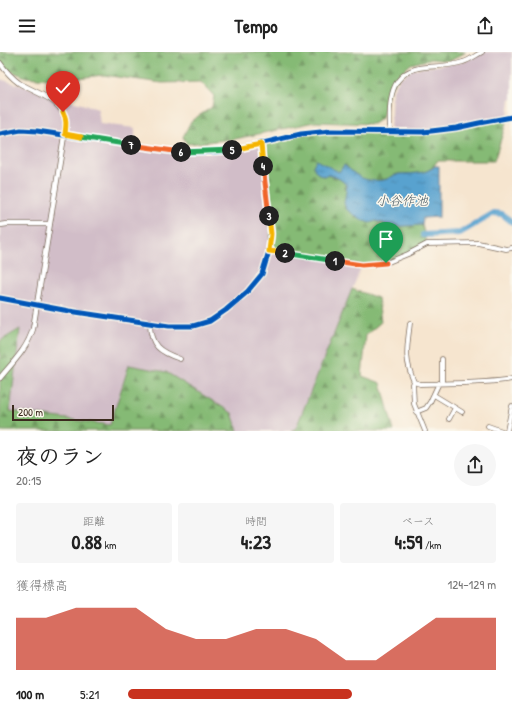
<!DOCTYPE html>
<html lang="ja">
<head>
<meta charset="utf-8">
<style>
  body { margin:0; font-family:"Patrick Hand","Klee One",sans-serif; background:#f6f6f6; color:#222; height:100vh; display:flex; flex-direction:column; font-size:15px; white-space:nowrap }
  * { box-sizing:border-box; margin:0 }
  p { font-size:13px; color:#767676 }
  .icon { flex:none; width:22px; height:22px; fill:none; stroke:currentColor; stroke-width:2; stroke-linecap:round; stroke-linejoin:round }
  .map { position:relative; height:379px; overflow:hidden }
  .sheet { display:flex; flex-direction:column; background:#fff; flex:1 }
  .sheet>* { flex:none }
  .scale { position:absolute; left:12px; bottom:10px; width:102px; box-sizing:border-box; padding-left:4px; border:2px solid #3b2a1e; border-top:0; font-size:11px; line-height:14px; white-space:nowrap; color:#3b2a1e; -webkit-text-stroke:3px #fbf7ec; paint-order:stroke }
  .pin { position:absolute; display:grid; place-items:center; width:34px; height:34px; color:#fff; margin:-41px -17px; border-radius:50% 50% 50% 0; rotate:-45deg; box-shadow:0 0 4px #0007 }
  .pin .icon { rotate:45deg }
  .km { position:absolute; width:20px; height:20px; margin:-10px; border-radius:50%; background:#222; color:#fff; font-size:11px; line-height:20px; text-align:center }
  .round { display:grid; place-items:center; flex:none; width:42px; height:42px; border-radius:21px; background:#f6f6f6 }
  .headline { display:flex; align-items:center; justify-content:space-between; height:68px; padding:0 16px }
  h1 { font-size:22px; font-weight:700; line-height:30px }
  .metrics { display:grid; grid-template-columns:repeat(3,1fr); gap:6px; height:68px; padding:4px 16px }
  .metrics div { display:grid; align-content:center; border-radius:4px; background:#f6f6f6; text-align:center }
  .metrics b { font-size:20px; font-weight:700 }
  .metrics small { font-size:11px; font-weight:400 }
  .metrics p { font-size:11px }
  .chart { height:112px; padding:8px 16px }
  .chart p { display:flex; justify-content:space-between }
  .chart svg { width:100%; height:72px; margin-top:4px; fill:#c8321e; opacity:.7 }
  ul { padding:0 16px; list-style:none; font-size:13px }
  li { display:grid; grid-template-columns:64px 48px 1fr; align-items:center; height:30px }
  li i { height:10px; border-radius:5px; background:#c8321e }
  header { display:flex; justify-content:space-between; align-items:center; height:52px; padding:0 16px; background:#fff; font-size:18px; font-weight:700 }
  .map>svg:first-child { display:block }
</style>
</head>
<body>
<header><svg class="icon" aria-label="menu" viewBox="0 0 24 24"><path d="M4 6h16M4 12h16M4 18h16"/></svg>Tempo<svg class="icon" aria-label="share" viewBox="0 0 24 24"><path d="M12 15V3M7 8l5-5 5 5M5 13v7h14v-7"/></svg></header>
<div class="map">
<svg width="512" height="379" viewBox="0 0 512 379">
  <defs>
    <pattern id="forest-firs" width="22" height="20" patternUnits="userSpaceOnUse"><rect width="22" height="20" fill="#85ba75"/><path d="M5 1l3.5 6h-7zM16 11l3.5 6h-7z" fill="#6e975f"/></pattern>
    <pattern id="water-ripples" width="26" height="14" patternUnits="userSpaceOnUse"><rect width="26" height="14" fill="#58a2cf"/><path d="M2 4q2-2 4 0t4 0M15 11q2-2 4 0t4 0" fill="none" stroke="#4a84a7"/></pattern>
  </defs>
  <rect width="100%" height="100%" fill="#fbf7ec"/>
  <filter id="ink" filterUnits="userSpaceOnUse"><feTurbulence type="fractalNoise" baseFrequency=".025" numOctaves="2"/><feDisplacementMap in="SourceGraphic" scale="8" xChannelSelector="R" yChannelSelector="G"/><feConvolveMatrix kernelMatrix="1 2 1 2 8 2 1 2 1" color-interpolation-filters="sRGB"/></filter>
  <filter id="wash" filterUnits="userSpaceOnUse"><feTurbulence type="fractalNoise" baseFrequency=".012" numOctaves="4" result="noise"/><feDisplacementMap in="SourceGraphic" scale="16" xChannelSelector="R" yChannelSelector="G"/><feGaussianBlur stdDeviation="0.9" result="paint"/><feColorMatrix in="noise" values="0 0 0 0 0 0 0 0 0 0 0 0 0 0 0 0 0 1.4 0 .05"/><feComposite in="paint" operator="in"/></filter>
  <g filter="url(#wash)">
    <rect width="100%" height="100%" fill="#f6e5cf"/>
    <path fill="#d1bdc8" d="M482,0h30v46l-2,1 -2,18 -52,11 -66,5 2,-42 8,-13 13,-9 51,-7z
      M0,27l98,30 2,15 35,4v17l76,7 50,-7 101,120 -66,163 -5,3h-53l-6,-18 -103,-48 -19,60 -101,-14 10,-82 -19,12z"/>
    <path fill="url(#forest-firs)" stroke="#60724a" d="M0,0h466l-16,9 -19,-2 -20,5 -9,8 -13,17 -7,29 -9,6 -58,-2 -80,17 -48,5 -4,-7 8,-16 21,-14 2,-11 -13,-14 -39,1 -59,-8 -43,5 -34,-3 -26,-10z
      M508,65l-14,44h-57c-7,15 -25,12 -39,13 -5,1 -7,4 -11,5 -5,1 -14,2 -19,1 -10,-1 -16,-9 -24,-15l-5,7 -23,-11 -3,5 4,6 5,4c10,-2 19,2 25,10l-1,4 32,33h5l6,4 33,-2 5,19 -41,19 -24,2 -93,-14 2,-18 -10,-88 40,-11 30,-3 92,1z
      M352,237l26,9 3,24 -15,13 -4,41 19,7 13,48h-103l5,-3z
      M20,277l-10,82 100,14 19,-60 37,7 66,41 6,18h-238v-90z"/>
    <path fill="url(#water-ripples)" stroke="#4a6676" d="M316,108l23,12 5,-7c7,5 13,12 21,14 6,2 17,2 22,0 4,-2 7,-4 12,-5 13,-1 26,1 36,-8h4v51l-16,1 -1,7 -33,2 -6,-4 -7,-2 -6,2 -9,-3 -15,-11 -2,-6 3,-17c-6,-8 -15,-12 -25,-10l-6,-4 -3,-6z"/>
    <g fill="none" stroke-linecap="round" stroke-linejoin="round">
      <path stroke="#58a2cf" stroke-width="6" d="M423,183l37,-2 34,-20 8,1 10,8"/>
    </g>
  </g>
  <g filter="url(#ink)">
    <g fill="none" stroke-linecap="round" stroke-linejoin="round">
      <defs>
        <path id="minor" d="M390,81c-1,-31 -2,-63 36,-66 13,-1 25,-1 37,-5 7,-2 13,-7 19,-10
          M269,199l93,14 24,-2 22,-9 19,-10 51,-1 28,6 6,-1
          M150,271c0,23 10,29 30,36
          M410,271c-3,26 -6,35 4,59l6,2c31,-1 62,0 92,-5
          M442,307v24
          M414,330l-1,2 1,20 11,27
          M434,343l28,17
          M416,360l10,-4 4,-6 9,-19
          M449,367l6,-11
          M488,374l14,5
          M507,379l5,-25"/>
        <path id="tertiary" d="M0,11c5,7 12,15 19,20 18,11 45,16 47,41l-33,205c-6,20 -20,33 -33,49
          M0,82l21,-4 16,1 139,21h35l18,-1 72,-17 30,-3 92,1 33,-4 23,-5 33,-6
          M0,173l7,-1h43
          M0,246l69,13 100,15h24l17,-5 16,-11 21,-18 15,-18 7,-23 2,-17 -10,-89"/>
      </defs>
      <use href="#minor" stroke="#7c6b5c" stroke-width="5.5"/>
      <use href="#tertiary" stroke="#7c6b5c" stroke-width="6"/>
      <use href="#minor" stroke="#fff" stroke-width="4"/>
      <use href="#tertiary" stroke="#fff" stroke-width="4.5"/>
      <defs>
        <path id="cycleway" d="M0,82l21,-4 16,1 139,21h35l18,-1 72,-17 30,-3 92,1 33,-4 23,-5 33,-6
          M0,246l69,13 100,15h24l17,-5 16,-11 21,-18 15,-18 7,-23 2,-17 -10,-89"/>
      </defs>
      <use href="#cycleway" stroke="#fbf7ec" stroke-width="8"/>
      <use href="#cycleway" stroke="#0057b8" stroke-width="5"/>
    </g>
  </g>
  <g fill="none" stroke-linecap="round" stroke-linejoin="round" filter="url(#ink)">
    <defs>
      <path id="split-1" d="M335,209l27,4 24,-2"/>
      <path id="split-2" d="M285,201l50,8"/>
      <path id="split-3" d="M269,164l2,18 -2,17 16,2"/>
      <path id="split-4" d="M263,114l6,50"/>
      <path id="split-5" d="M232,98l29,-6 2,22"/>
      <path id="split-6" d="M181,100l51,-2"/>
      <path id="split-7" d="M131,93l50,7"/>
      <path id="split-8" d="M81,85l50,8"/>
      <path id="split-9" d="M63,60c4,7 3,14 2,22l16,3"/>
    </defs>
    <use href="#split-1" stroke="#fff" stroke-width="8"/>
    <use href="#split-2" stroke="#fff" stroke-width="8"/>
    <use href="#split-3" stroke="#fff" stroke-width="8"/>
    <use href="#split-4" stroke="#fff" stroke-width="8"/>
    <use href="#split-5" stroke="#fff" stroke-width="8"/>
    <use href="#split-6" stroke="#fff" stroke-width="8"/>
    <use href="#split-7" stroke="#fff" stroke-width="8"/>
    <use href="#split-8" stroke="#fff" stroke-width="8"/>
    <use href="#split-9" stroke="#fff" stroke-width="8"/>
    <use href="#split-1" stroke="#f0652b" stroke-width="5"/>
    <use href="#split-2" stroke="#22a559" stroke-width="5"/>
    <use href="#split-3" stroke="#f5b400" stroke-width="5"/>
    <use href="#split-4" stroke="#f0652b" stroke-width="5"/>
    <use href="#split-5" stroke="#f5b400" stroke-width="5"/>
    <use href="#split-6" stroke="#22a559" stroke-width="5"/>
    <use href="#split-7" stroke="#f0652b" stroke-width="5"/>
    <use href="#split-8" stroke="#22a559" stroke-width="5"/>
    <use href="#split-9" stroke="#f5b400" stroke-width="5"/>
  </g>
  <g text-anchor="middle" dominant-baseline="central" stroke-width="3" stroke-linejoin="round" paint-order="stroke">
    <g font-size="13" font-style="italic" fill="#475a65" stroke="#fbf7ec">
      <text x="402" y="148">小谷作池</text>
    </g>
  </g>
</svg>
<div class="scale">200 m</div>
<div class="pin" style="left:386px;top:211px;background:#1e9e55"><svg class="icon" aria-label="arrive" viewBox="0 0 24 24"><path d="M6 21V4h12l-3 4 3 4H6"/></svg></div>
<div class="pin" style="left:63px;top:60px;background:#d93025"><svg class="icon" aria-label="check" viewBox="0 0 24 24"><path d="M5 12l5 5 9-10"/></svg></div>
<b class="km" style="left:335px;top:209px">1</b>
<b class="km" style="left:285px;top:201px">2</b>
<b class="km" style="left:269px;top:164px">3</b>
<b class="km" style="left:263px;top:114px">4</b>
<b class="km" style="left:232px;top:98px">5</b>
<b class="km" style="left:181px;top:100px">6</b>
<b class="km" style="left:131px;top:93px">7</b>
</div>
<section class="sheet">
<div class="headline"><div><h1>夜のラン</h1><p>20:15</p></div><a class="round"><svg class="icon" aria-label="share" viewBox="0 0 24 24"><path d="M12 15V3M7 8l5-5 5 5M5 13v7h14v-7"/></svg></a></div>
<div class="metrics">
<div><p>距離</p><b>0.88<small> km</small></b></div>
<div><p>時間</p><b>4:23</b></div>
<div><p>ペース</p><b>4:59<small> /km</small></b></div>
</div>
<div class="chart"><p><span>獲得標高</span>124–129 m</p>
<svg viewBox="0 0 160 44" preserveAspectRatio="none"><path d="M0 44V12L10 12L20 6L30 6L40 6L50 19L60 25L70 25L80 19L90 19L100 25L110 38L120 38L130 25L140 12L150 12L160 12V44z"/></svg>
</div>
<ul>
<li><b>100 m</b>5:21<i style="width:61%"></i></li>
</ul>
</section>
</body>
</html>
